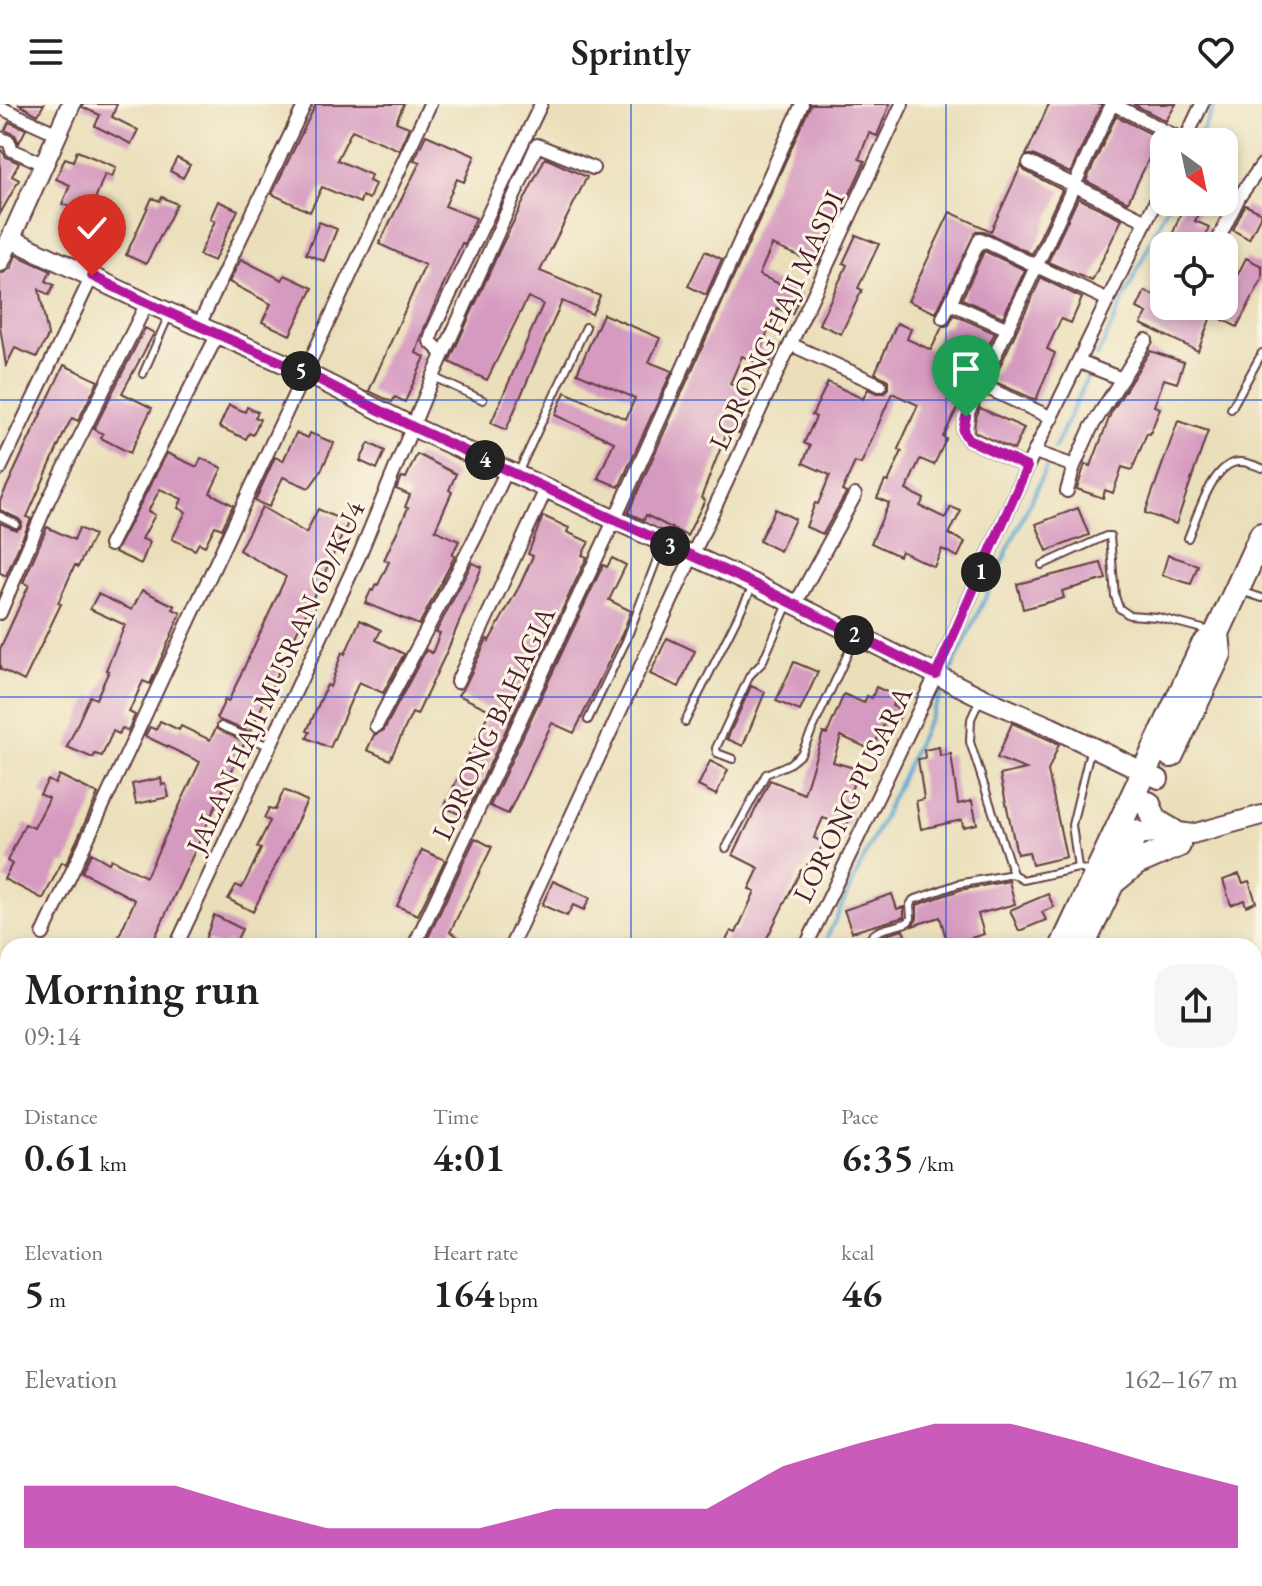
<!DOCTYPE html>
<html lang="en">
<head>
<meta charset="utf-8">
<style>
  body { margin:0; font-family:"EB Garamond",serif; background:#f6f6f6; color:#222; height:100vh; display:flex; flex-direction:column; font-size:30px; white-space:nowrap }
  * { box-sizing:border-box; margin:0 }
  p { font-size:26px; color:#767676 }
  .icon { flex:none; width:44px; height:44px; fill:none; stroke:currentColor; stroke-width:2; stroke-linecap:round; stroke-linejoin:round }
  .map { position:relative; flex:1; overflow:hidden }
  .drawer { position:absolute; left:0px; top:834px; width:1262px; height:648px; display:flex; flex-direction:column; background:#fff; border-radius:24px 24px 0 0; box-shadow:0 4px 12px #0003 }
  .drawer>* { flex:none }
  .needle { width:52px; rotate:147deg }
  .buttons { position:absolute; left:1150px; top:24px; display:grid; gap:16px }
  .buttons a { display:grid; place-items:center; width:88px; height:88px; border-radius:16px; background:#fff; box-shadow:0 4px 12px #0003; font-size:40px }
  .pin { position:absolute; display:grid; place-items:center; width:68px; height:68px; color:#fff; margin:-82px -34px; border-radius:50% 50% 50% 0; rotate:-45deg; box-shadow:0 0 8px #0007 }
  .pin .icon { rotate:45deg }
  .km { position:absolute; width:40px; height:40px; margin:-20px; border-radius:50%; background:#222; color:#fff; font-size:22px; line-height:40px; text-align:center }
  .round { display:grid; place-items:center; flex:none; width:84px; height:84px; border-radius:24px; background:#f6f6f6 }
  .head { display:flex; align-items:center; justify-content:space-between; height:136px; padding:0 24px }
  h1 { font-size:44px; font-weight:600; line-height:60px }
  .stats { display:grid; grid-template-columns:repeat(3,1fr); gap:12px; height:136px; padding:8px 24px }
  .stats div { display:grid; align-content:center }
  .stats b { font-size:40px; font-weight:600 }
  .stats small { font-size:22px; font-weight:400 }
  .stats p { font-size:22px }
  .chart { height:224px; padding:16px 24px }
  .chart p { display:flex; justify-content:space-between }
  .chart svg { width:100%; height:144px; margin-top:8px; fill:#b5179e; opacity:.7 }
  header { display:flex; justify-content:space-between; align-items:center; height:104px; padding:0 24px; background:#fff; font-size:36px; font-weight:600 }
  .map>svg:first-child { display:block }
</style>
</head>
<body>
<header><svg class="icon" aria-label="menu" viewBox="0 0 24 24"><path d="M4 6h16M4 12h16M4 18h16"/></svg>Sprintly<svg class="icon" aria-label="heart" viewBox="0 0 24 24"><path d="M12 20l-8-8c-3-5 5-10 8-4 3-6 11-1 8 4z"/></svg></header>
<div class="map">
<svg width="1262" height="1482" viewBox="0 0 1262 1482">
  <rect width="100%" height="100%" fill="#fcf5e5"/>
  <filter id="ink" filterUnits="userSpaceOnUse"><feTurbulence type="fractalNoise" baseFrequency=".0125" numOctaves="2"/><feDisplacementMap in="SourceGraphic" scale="16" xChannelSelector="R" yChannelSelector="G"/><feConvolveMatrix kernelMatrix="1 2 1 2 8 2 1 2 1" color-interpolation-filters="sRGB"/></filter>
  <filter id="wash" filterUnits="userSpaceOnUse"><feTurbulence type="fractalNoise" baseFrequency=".006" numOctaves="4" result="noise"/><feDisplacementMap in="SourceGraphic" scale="32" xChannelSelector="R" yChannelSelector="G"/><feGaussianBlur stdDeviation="1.8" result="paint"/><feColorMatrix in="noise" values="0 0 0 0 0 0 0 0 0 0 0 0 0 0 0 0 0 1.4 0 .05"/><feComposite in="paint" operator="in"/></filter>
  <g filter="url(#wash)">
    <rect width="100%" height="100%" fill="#eadfba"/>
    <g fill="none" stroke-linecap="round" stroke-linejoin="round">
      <path stroke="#56a6d0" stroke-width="4" d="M1197,38l18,-38
        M1097,253l72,-155
        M1055,344l32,-70
        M952,565l94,-201
        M823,842l119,-255
        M505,1482v-1"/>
    </g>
    <g id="blocks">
      <path fill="#d59abf" d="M18,0h26l-6,11z
        M83,0h34l-5,13 26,13 -7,14 -36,-18 5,-11 -18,-8z
        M316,0h88l-8,18 13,5 -10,23 -47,-20 -15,30 34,15 -2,6 6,3 -6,15 -7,-3 -2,7 -38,-16 -12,25 -38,-18z
        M811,0h79l-13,32 -8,-3 -10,26 6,2 -47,103 -46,-19 -13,30 42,18 -9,21 -15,-6 -17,43 13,5 -5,12 -26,-12 -12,28 22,10 -11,26 3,2 -5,11 -6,-2 -4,8 -4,-2 -24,61 4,2 -18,36 -41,-21 -2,5 -16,-7z
        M1049,0h53l-32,69 -37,-18h-7z
        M1133,0h43l-10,17z
        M1116,12l43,22 -31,64 -42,-21z
        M9,18l17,7 -7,14 -4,-8 -10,-5z
        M426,31l49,21 -11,26 -7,-3 -12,27 31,12 -12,26 -2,-1 -37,83 -9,27 9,4 -20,45 -10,-5 -3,5 -23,-11 56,-126 -46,-21 41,-82 -6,-2z
        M0,44l6,9 13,6 -7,13 7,4 -19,34z
        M77,47l39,16 -4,10 -7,-3 -16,40 -27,-10 8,-19 -14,-6 9,-21 8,3z
        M177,54l13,7 -7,13 -13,-7z
        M545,54l42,19 -47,94 60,25 -8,18 -30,-13 -56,129 -15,-7 52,-119 -15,-7 -41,83 -38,-18 51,-113z
        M1021,62l4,5 37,19 -30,64 -48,-23h-8l-40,82 -28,-12 42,-89 41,19z
        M162,93l15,7 -31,60 -20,-9 26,-57 8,3z
        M1078,94l44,21 -30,62 -44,-19z
        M218,97l20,9 -24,51 -15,-6 16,-34 -5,-2z
        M1185,98h19l-9,19 14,6 -7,19h-34z
        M1245,101l17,8 -13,26 -16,-9z
        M319,118l18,7 -13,32 -18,-7z
        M856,131l23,9 -21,44 4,2 -21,44 -22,-10 28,-59 -4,-2z
        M705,147l17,8 -16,36 -18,-9z
        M984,147l41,19 -22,47 -41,-18z
        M16,151l35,16 -5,10 8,4 -5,10 -10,-6 9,47 -11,21 -22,-9 -9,18 -6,-40v-51l11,-7z
        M1246,154l16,8v13l-25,48 -25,-13 -14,37 -57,-27 6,-11 -10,-5 8,-17 19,9v6h60v-26l8,6z
        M241,155l41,21 3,-5 28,13 -23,47 -28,-13 9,-18 -42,-22z
        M1041,174l41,20 -11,25 -10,-4 -14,30 8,4 -19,47 -43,-19z
        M603,210l57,24 -11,24 23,9 -53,116 -21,-9 16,-36 -59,-27 10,-23 61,27 9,-21 -58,-25z
        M954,211l41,18 -52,104 3,2 -12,26 -14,-6 -14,31 18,9 -4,7 25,12 6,-11 10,4 -12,23 16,8 -7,15 -16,-8 -8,18 -33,-16 -2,5 -28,-13 18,-40 -12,-5 8,-17 3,1 14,-31 -4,-2 20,-44 -26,-12 -31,71 -6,-2 -13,29 4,2 -23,41 -17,-7 9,-24 3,1 12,-29 -27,-12 7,-17 -6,-3 12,-26 -4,-2 16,-33 35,17 5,-10 9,4h8l3,-5v-8l-13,-7 22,-50 14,6 -4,10 24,11 11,-23 7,-2z
        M145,224l9,5 -32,60 30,15 -22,45 -29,-15 2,-4 -9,-5z
        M1150,247l34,11 -7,21 -13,-4 -10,27 6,2 -10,26 -3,-1 -15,37 -10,-3 -9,26 -8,-3 -2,8 -26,-9 8,-25 6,2 20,-53z
        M64,261l34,16 -20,40 -6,-3 -7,13 -38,86 4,2 -25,57 -6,-3v-50l16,7 4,-2 2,-5 -3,-4 -19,-9v-9z
        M229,301l16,7 2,-5 11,5 -3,5 5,2 -7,16 -4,-2 -3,6 -27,-12z
        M980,304l44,20 -10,22 -40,-18 1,-12z
        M1178,317l30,10 -32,93 -31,-11z
        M296,329l12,5 2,-5 24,10 -14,30 -11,15 -26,-11 -14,30 -14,-6 20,-44 8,4z
        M369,339l16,8 -8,18 -17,-8z
        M167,349l30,14 4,-9 21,10 -12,25 23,12 -11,24 -7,-3 -10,20 -6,-3 -4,7 -23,-11 14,-27 -8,-4 4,-9 -22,-10 -12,22 7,4 -13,24 8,3 -9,22 -26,-12z
        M417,350l39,20 -7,16 3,2 -17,38 24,11 -7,14 3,1 -36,69 -54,-22 6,-13 2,1 3,-7 2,1 11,-23 -5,-2 24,-52 -3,-1 5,-12 -14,-6 6,-12 4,1z
        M262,403l44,26 12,-24 30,14 -98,209 -31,-12 -2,-3 8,-17 3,2 58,-125 -47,-27z
        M1078,404l11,27 -42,16 -11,-27z
        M775,405l20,10 -15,32 -21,-10z
        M543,412l26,12 -2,4 22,10 -7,13 5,2 -122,260 -21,-10 46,-97 -32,-15 7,-9 22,-47 2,2 31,-56 13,-29 -5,-2z
        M47,423l27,13 5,-12 15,7 -16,32 -3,-2 -17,38 3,1 -37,77 -24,-12v-20l29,-64 -6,-2z
        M1168,451l30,10 -7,19 -29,-9z
        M612,454l14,7 -17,35 22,11 -8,21 -49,101 -22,-10 -44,91 -18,-8 113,-241 4,2z
        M472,459l10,4 -34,82 -31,66 -5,-2 -22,47 -23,-10 7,-15 10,-5 42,-80 6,3 8,-20 -4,-1z
        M1101,459l5,16 -44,12 2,7 -41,11 -6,-25z
        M142,486l33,16 -2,3 8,4 -31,71 -7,-3 -14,31 6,3 -7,16 -6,-3 -3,6 -6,-3 -11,25 -7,-2 -2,4 -26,-11 23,-51 6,3 13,-28 -3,-1 19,-45 -35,-16 8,-15 34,16z
        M360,516l21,10 -5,10 28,14 -21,39 -24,-11 -29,66 -23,-10 3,-6 -3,-1 20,-46 3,2 12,-35 3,2z
        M667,534l28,13 -16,36 -29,-13z
        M794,558l24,10 -18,39 -24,-10z
        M751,582l14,6 -22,54 -16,-7z
        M876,583l20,9 -4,10 10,4 -5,12 -10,-4 -15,32 -31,-14 -8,26 25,7 -10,31 6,2 -7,24 -24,-8 -9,20 9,4 -7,18 -5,-3 -7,15 -3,-2 -38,76h-40l8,-15 5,2 19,-42 -6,-2 10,-21 -26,-13 37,-75 34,14 19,-61 4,1 17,-40 20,9 3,-7 5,2z
        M160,617l19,9 2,-4 29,14 6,-12 29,14 -93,202 -17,2 -6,-6 -11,-2 17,-38 -53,-28 9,-19 18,10 2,-4 35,18 54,-115 -55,-26 5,-9 6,3z
        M1012,619l47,21 -11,27 18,86 -34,8 -3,-13 -12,2 -17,-79 26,-6 -29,-11z
        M939,643l1,9 11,-2 7,50 14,-3 5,23 -14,3 -1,-7 -41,9 -5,-28 8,-2 -6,-40 7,-1 -1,-8z
        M710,657l18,9 -12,25 -18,-9z
        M59,671l39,19 -32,70 -4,-2 -19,37 -39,-20 8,-15 -5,-3 18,-37 9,4 14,-27v-3l-8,-4 8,-14 7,4z
        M161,674l1,7 4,-1 3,13 -33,7 -4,-20z
        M284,686l23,11 -54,111 -25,-13 8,-14 6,3 19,-39 -4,-2 13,-26 -6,-3 5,-10 6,2z
        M475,734l17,9 -42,85 25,14h-51z
        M422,746l23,10 -27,55 -21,-9z
        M1239,770l4,9 6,-2 7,21 -10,4 -2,-6 -13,5 -8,-25z
        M553,777l37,17 -6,12 -11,-5 -6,11 -25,-11z
        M1009,777l6,23 -37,10 6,20 -36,11 -8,-28 -28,9 5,-7v-14l43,-15z
        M892,790l5,15 7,-2v10l-52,15 -8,-22z
        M1048,790l6,13 -12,5 4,8 -27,11 -9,-21z
        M214,811l28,14 -8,17 -7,-4 -1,4h-8l-13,-6z
        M903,826l6,16h-30l-2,-7 3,-2z"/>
    </g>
  </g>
  <g filter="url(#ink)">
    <use href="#blocks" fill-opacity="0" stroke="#623c40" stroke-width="2"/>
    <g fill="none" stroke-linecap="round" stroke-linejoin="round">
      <defs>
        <path id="lane" d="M143,270l26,-59
          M433,273l50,23
          M1231,305l31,-56
          M518,369l68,-146
          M0,412l16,8
          M1188,434c9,-21 24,-74 50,-76 8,-1 16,3 24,6
          M1042,461l64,-29h4l5,60 4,12 10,7 28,2 53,14
          M1241,487l21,7
          M980,595l-9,20 -1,23 43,132 10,6 55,-12
          M588,616l38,-79 36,-95
          M685,618l67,-134
          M221,622l48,20
          M733,655l-16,-6 -1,-5 34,-73 12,-12 26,-59
          M726,744l40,-74 23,-10 12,-10 55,-118
          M1090,768l-12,-4 -6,-43 18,-74
          M122,840l5,2
          M868,842c1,-19 25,-17 40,-24l3,-4 -1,-13 3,-5 45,-16 55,-10
          M0,1264l8,-17
          M1254,1361l8,-4
          M270,1474l16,8
          M716,1474l10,8
          M801,1474l12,8"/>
        <path id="street" d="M1113,0l72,37
          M3,5l55,25
          M0,34l9,4 3,8 32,14
          M1184,38l18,-38
          M1029,59l117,58
          M1215,142l24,-49 23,-32
          M950,199l58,26
          M943,214l37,-79 128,61
          M199,221l106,-221
          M792,241l88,40
          M443,250l-13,-13 3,-11 108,-226
          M1079,258l43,17
          M983,282l69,32
          M1035,348l39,14 17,-38 55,-88
          M1027,363l-59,-28 -5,-8 3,-14 146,-313
          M0,365l92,-193
          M1067,387l7,-25
          M110,441l108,-211
          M795,501l60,-110
          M0,509l48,-112 99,-198
          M457,578l89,-193
          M376,622l100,-190 31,-66
          M43,830l387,-830
          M176,842l183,-390 74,-179 104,-232 56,23
          M414,842l200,-425 188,-417
          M511,842l391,-842
          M806,842l130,-271 91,-208 137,-283
          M0,975l8,10
          M1254,1119l8,-2
          M0,1198l8,1
          M1254,1204l8,-2
          M1254,1437l8,20
          M126,1474v8
          M400,1474l16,8
          M516,1474l15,8
          M449,1482l4,-8
          M487,1482l4,-8"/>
        <path id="secondary" d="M11,135l136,64 159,70 107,54 341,157 227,113 70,30 108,52
          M0,158l71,-158
          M1125,722l21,8 26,-3 20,3 70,-19"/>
        <path id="highway" d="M1171,651l48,-101 -2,-21
          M1148,700l7,17 17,10
          M1114,777l22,-18 42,-18
          M1063,842l140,-300 14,-13 45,-98
          M1082,842l52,-110
          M695,1482l6,-8"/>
      </defs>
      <use href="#lane" stroke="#623c40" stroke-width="10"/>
      <use href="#street" stroke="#623c40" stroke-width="16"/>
      <use href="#secondary" stroke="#623c40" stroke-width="22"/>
      <use href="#highway" stroke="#623c40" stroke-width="28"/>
      <use href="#lane" stroke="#fff" stroke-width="6"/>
      <use href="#street" stroke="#fff" stroke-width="12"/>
      <use href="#secondary" stroke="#fff" stroke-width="18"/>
      <use href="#highway" stroke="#fff" stroke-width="24"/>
    </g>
  </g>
  <g fill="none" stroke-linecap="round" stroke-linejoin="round" filter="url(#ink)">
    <defs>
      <path id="route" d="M92,172l55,27 159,70 107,54 341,157 182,91 91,-208 -59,-28 -5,-8 3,-14"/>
    </defs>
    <use href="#route" stroke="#fff" stroke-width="16"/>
    <use href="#route" stroke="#b5179e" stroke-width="10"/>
  </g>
  <path fill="none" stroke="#1d4ed8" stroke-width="2" stroke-opacity="0.55" d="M316,0v842M631,0v842M946,0v842M0,296h1262M0,593h1262M0,889h8M1254,889h8M0,1186h8M1254,1186h8M316,1474v8M631,1474v8M946,1474v8"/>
  <g text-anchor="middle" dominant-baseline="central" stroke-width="6" stroke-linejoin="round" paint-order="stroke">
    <g font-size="28" fill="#4a1f2b" stroke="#fcf5e5">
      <text transform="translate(776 216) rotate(-65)">LORONG HAJI MASDI</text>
      <text transform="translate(275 573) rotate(-65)">JALAN HAJI MUSRAN 6D/KU4</text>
      <text transform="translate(493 619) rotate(-65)">LORONG BAHAGIA</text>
      <text transform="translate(852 690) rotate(-64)">LORONG PUSARA</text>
    </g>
  </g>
</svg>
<div class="buttons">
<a><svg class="needle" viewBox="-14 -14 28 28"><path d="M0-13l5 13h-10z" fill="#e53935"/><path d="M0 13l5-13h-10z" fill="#767676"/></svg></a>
<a><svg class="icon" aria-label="locate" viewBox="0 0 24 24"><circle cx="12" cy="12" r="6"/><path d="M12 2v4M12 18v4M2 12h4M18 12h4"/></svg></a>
</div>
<div class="pin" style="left:966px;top:313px;background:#1e9e55"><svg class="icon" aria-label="arrive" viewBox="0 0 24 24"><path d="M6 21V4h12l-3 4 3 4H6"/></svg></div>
<div class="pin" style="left:92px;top:172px;background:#d93025"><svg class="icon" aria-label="check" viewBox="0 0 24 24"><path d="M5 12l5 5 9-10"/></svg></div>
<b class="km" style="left:981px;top:468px">1</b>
<b class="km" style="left:854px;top:531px">2</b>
<b class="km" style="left:670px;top:442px">3</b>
<b class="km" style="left:485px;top:356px">4</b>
<b class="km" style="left:301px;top:267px">5</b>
<section class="drawer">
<div class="head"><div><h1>Morning run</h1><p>09:14</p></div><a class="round"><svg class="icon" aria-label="share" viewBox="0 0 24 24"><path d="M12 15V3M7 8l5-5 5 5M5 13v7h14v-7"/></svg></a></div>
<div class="stats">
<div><p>Distance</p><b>0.61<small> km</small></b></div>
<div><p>Time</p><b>4:01</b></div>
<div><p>Pace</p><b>6:35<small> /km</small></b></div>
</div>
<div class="stats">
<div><p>Elevation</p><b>5<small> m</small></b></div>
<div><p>Heart rate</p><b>164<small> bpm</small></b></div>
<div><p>kcal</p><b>46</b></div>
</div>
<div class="chart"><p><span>Elevation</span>162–167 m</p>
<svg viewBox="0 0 160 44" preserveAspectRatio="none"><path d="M0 44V25L10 25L20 25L30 32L40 38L50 38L60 38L70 32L80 32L90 32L100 19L110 12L120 6L130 6L140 12L150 19L160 25V44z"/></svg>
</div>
</section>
</div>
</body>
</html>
